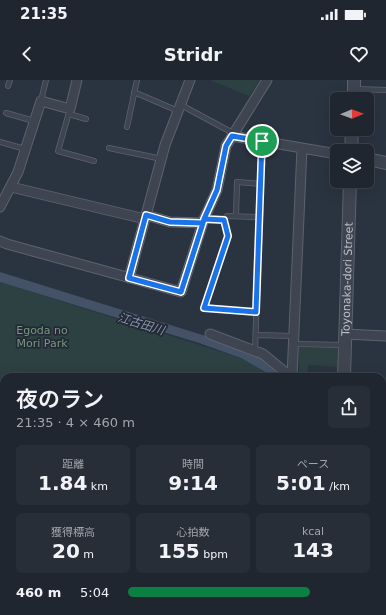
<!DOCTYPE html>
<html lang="ja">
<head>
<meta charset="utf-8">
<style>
  body { margin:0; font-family:"DejaVu Sans","Noto Sans JP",sans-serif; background:#282e38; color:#f1f3f6; height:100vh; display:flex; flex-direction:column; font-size:15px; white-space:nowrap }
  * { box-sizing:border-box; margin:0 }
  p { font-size:13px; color:#a2a5ab }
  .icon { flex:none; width:22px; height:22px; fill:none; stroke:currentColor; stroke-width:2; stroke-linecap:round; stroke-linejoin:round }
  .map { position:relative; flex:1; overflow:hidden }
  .sheet { position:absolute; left:0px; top:293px; width:386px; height:242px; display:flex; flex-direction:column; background:#202630; border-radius:12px 12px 0 0; box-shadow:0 4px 16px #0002,0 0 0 1px #3d434c }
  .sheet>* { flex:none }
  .needle { width:26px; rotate:89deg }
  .buttons { position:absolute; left:330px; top:12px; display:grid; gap:8px }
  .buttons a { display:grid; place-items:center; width:44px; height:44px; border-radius:6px; background:#202630; box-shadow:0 4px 16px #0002,0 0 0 1px #3d434c; font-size:20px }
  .pin { position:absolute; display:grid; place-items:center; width:34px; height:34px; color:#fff; margin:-17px; border:2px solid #fff; border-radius:50%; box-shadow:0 1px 4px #0007 }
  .round { display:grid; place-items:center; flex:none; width:42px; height:42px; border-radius:6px; background:#282e38 }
  .headline { display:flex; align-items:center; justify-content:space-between; height:68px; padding:0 16px }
  h1 { font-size:22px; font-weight:600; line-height:30px }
  .figures { display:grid; grid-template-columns:repeat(3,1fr); gap:6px; height:68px; padding:4px 16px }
  .figures div { display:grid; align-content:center; border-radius:6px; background:#282e38; text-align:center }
  .figures b { font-size:20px; font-weight:600 }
  .figures small { font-size:11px; font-weight:400 }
  .figures p { font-size:11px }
  ul { padding:0 16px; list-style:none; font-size:13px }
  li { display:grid; grid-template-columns:64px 48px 1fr; align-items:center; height:30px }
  li i { height:10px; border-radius:5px; background:#0b8043 }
  .status { display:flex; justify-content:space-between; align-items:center; height:28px; padding:0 20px; background:#202630; direction:ltr }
  .status svg { height:11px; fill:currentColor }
  header { display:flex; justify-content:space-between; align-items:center; height:52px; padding:0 16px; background:#202630; font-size:18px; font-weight:600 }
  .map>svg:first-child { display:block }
</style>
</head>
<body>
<div class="status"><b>21:35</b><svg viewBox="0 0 49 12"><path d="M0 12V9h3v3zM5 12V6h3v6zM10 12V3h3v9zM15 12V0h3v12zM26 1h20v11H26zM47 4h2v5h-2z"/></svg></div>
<header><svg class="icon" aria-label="back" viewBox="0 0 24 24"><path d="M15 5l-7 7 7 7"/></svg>Stridr<svg class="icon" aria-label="heart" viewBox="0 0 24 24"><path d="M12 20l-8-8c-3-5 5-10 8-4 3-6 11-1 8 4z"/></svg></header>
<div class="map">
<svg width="386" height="535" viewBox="0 0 386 535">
  <rect width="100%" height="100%" fill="#2a3340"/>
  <path fill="#2d4042" d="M210,0h50l-11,16z
    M0,202l241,76 33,19h-270v54l-4,1z
    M299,268h38v19l-29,-2 -1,12h-8z
    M4,516v15h299l-1,4h-302v-18z"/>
  <path fill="#445268" d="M0,192l225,70 42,18 19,17h-12l-33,-19 -42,-15 -199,-61z"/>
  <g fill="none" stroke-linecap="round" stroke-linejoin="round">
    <defs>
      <path id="service" d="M8,6l2,-6
        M354,9l32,1
        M134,12l44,19
        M41,21l5,-21
        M181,25l52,28
        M70,29l-12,42 36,10
        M6,33l28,8
        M69,34l17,5
        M127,47l10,-47
        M0,62l25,7
        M109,68l53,11
        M236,136l1,-34 24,2
        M204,139l19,1 5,16 -24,72 52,4
        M223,140l4,-4 33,1
        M256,255l38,1
        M294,264l49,1
        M255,270l7,-209
        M0,319h4
        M0,352l4,-1
        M384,393l2,-50
        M0,454v7
        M382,476h4
        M382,502h4
        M80,531l1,4"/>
      <path id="minor" d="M232,56l105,18
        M11,107l134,32
        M0,127l18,-35 23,-71 29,8 7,-29
        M146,135l24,7 33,1
        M0,161l7,3 174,48 23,-73 13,-29 9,-44 41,-66
        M129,198l36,-133 25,-65
        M210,254l53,20 28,23
        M345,254l41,2
        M292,297l10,-229
        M382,393h4
        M382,430l4,-1"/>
      <g id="tertiary">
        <path d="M354,19v-19"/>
        <path d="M351,71l1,-22"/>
        <path d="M367,79l19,4"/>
        <path id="s1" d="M344,297l6,-196"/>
        <path d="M336,535v-4"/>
      </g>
    </defs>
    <use href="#service" stroke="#5c636d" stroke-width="6"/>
    <use href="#minor" stroke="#5c636d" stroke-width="11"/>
    <use href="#tertiary" stroke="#5c636d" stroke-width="14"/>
    <use href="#service" stroke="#3e4550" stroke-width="4.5"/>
    <use href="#minor" stroke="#3e4550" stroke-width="9"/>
    <use href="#tertiary" stroke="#3e4550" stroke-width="12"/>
  </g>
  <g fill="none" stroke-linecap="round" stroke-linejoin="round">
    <defs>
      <path id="route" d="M262,61l-30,-5 -6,10 -9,44 -13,29 -1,4 -33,-1 -24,-7 -17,63 52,14 22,-69 1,-4 20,1 4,16 -24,72 52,4 6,-171"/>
    </defs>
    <use href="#route" stroke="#fff" stroke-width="8"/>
    <use href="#route" stroke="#1a73e8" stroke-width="5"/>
  </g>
  <g text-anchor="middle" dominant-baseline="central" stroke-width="3.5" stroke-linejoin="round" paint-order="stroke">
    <g font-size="11" fill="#bbc0ca" stroke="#232a35">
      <text stroke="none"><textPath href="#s1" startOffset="98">Toyonaka-dori Street</textPath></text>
    </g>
    <g font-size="11" fill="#75987e" stroke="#232a35">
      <text x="42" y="250">Egoda no<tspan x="42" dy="13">Mori Park</tspan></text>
    </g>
    <g font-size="12" font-style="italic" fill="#8696ad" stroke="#232a35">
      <text transform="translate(141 244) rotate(17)">江古田川</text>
    </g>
  </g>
</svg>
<div class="buttons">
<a><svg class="needle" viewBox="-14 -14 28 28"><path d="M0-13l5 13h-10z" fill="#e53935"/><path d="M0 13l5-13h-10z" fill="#a2a5ab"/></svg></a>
<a><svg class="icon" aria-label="layers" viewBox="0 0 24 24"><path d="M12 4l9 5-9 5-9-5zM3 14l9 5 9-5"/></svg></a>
</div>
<div class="pin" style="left:262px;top:61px;background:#1e9e55"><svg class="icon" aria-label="arrive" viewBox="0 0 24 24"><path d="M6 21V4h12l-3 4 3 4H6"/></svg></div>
<section class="sheet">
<div class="headline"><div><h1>夜のラン</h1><p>21:35 · 4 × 460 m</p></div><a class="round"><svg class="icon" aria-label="share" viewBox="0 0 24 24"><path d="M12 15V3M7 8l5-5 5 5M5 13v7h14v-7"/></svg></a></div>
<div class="figures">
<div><p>距離</p><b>1.84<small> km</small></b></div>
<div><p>時間</p><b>9:14</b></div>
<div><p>ペース</p><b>5:01<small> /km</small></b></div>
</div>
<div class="figures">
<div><p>獲得標高</p><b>20<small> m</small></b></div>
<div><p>心拍数</p><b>155<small> bpm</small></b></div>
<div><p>kcal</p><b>143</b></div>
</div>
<ul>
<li><b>460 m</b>5:04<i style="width:75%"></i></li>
</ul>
</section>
</div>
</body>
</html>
